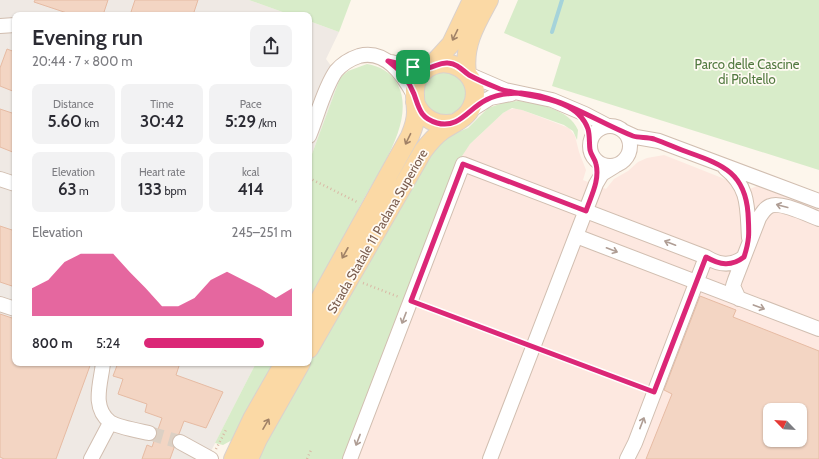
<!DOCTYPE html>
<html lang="en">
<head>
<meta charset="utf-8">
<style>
  body { margin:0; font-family:Cabin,sans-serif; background:#f2f2f3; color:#2b2b33; height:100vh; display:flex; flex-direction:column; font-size:15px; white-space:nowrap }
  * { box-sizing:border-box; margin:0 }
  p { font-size:13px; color:#7c7c81 }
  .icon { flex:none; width:22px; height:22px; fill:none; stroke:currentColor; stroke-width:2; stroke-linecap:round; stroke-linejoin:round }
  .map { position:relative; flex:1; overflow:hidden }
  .drawer { position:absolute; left:12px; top:12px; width:300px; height:354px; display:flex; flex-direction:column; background:#fff; border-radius:8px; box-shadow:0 1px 3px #0004 }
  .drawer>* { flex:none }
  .needle { width:26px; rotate:295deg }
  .buttons { position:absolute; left:763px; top:403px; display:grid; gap:8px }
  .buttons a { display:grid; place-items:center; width:44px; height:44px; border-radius:8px; background:#fff; box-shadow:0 1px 3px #0004; font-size:20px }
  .pin { position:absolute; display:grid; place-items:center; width:34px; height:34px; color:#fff; margin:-17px; border-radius:8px; box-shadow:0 2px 6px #0006 }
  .round { display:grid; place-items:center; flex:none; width:42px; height:42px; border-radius:8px; background:#f2f2f3 }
  .summary { display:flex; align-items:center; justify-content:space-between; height:68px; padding:0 20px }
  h1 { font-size:22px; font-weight:600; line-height:30px }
  .stats { display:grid; grid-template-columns:repeat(3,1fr); gap:6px; height:68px; padding:4px 20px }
  .stats div { display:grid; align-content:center; border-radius:8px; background:#f2f2f3; text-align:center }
  .stats b { font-size:17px; font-weight:600 }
  .stats small { font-size:11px; font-weight:400 }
  .stats p { font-size:11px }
  .chart { height:112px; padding:8px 20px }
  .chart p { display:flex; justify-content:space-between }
  .chart svg { width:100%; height:72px; margin-top:4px; fill:#db2777; opacity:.7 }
  ul { padding:0 20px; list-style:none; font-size:13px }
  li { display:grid; grid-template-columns:64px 48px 1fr; align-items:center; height:30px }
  li i { height:10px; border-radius:5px; background:#db2777 }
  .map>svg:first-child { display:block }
</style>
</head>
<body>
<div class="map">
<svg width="819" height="459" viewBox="0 0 819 459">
  <rect width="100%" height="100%" fill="#fdf6ec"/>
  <path fill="#fde8e0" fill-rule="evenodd" d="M517,108l52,20 6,8 4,16 7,18 -3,10 23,9 8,-10 14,-8 10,-9 9,-4 17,-3 86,34 7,-3 62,23v250h-475l116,-302 10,-13 33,-31 5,-3zM770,410h30v30h-30z"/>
  <path fill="#efe9e4" d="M0,0h249l42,15h-276v348h241l-49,96h-207z
    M309,21l30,11 -13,27 14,19 -31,84z"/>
  <path fill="#d8ecc9" d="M249,0h102l-12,32 -30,-11v-6h-18z
    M518,0h301v170l-267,-84 9,-29 -57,-24z
    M367,64c13,2 25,9 31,21 19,38 -24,92 -40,125 -7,14 -12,29 -19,42 -10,18 -20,36 -30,53v-143l31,-84 8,-7z
    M422 93a22 22 0 1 1 44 0a22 22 0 1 1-44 0Z
    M519,101c20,3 50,8 59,29l-1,10 -4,-9 -9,-6 -42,-15 -10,-2 -9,5 -33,31 -14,21 -112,294h-89l83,-152 92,-155 23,-18 15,-6 20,-20 18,-6z
    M256,363h21l-43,76 -11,6 -8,-2z"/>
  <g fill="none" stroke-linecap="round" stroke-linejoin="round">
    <path stroke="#a5d3da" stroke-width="4" d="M552,32l10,-32"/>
  </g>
  <path fill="#f3d5c3" stroke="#e6bba3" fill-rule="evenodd" d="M35,0h73l-5,15h-30l-39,-13z
    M135,0h63l-5,15h-63z
    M7,49l8,3v40l-15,-6v-18z
    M0,109l15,5v39l-15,-6z
    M0,226l15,5v56l-15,-5z
    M700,296l36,14 -3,7 86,34v108h-173l26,-65 -8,-4zM770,410h30v30h-30z
    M0,314l15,5v44h76l-35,96h-52l-4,-2z
    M118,363h62l-4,12 47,17 -17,36 -22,-7 -5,13 -7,4v5l2,5 -4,11h-28l5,-14 5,2 10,-29 -17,-6 2,-8 -29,-10 5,-15 -10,-3z"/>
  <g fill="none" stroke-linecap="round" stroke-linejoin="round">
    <path stroke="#dcd0c4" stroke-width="14" stroke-dasharray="14 7" stroke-linecap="butt" d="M149,433l31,9"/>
    <defs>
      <path id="minor" d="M0,26l15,-1
        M391,62l18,5 19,1
        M468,74l37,16 47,10 33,14 23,12
        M471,110l19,-12 21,-4
        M590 146a20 20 0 1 1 40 0a20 20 0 1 1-40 0Z
        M623,131l13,6 23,4 160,60
        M309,136c8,-19 15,-48 27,-65 6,-7 14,-12 23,-15 27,-7 44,19 55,39
        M725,168c25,20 22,40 24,70
        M0,179l15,5
        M576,236l243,93
        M739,299l-6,-13 2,-6 24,-62c3,-5 6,-10 11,-12 11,-5 38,9 49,13
        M0,304l15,5
        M103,363c-2,20 -12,44 7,59 7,5 30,9 39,11
        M180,442l31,17
        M91,459l19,-36
        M350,459l113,-295 243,93c13,8 25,10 38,0
        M490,459l106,-275 6,-10 13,-8
        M627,459l8,-16 71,-186"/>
      <path id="major" d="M430,67l21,-23 21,-44
        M467,73c-4,-28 9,-49 22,-73
        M415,102c7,17 22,25 40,21
        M309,318l101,-182c3,-7 6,-15 6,-24 0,-12 -4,-24 3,-35 21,-31 68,-4 53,29 -5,13 -19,17 -30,25 -7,5 -13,12 -19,20l-114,198
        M233,459l19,-40 32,-56
        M249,459l9,-20 43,-76"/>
    </defs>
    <use href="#minor" stroke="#d1beb0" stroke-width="16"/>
    <use href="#major" stroke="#dad1cd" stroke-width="20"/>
    <path stroke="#d9b8a5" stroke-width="2.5" stroke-dasharray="1 3" stroke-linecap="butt" d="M309,178l48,24
      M363,283l36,14
      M423,306l98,36
      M544,351l99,37
      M216,449l11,-21
      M307,459l4,-9"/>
    <use href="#minor" stroke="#fff" stroke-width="14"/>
    <use href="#major" stroke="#fbd9a5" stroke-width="18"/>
  </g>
  <defs><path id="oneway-shaft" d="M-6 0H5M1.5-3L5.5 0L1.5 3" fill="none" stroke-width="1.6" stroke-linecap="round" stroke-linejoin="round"/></defs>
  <g stroke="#a18267">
    <use href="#oneway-shaft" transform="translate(455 35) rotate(116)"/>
    <use href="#oneway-shaft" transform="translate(408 139) rotate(116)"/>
    <use href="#oneway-shaft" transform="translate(345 253) rotate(119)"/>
    <use href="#oneway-shaft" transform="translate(266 424) rotate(-60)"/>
  </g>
  <g stroke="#af9d94">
    <use href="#oneway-shaft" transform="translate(782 206) rotate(-165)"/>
    <use href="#oneway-shaft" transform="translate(670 243) rotate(-159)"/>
    <use href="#oneway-shaft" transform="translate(612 250) rotate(21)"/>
    <use href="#oneway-shaft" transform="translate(759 307) rotate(20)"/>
    <use href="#oneway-shaft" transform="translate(404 318) rotate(111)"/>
    <use href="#oneway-shaft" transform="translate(642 423) rotate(-69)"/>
    <use href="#oneway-shaft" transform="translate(358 440) rotate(111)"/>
  </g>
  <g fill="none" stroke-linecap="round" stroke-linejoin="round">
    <defs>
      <path id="route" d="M413,67c4,1 11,2 15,1 7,-1 12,-6 20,-5 10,1 14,7 21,12 9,5 21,10 31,14 27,9 76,6 88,40 2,7 1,14 2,21 1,5 5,9 6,14 4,16 -5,32 -10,47l-123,-47 -52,137 243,91 52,-135c14,8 25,10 38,0 6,-18 5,-25 4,-44 -3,-39 -24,-48 -58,-60 -12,-4 -24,-10 -36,-14 -7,-2 -15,-1 -21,-3 -36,-14 -72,-40 -112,-43 -12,0 -25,1 -35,7 -18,9 -27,29 -49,23 -17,-5 -18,-15 -23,-29 -5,-13 -15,-25 -26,-33l25,6"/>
    </defs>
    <use href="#route" stroke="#fff" stroke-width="8"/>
    <use href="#route" stroke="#db2777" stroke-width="5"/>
  </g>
  <g text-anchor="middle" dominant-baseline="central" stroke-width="3.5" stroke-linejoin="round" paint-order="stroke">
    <g font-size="13" fill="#537a41" stroke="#fffaf3">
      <text x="747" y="64">Parco delle Cascine<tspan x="747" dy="15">di Pioltello</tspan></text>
    </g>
    <g font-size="13" fill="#7a5c4d" stroke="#fffaf3">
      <text transform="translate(377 231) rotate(-60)">Strada Statale 11 Padana Superiore</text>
    </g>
  </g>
</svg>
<div class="buttons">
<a><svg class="needle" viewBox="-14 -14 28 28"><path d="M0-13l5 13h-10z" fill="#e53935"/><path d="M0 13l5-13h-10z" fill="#7c7c81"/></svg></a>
</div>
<div class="pin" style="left:413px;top:67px;background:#1e9e55"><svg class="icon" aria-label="arrive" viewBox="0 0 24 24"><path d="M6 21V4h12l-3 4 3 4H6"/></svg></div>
<section class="drawer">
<div class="summary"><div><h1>Evening run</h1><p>20:44 · 7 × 800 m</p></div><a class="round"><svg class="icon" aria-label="share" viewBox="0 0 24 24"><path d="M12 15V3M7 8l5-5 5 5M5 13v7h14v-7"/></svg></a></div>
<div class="stats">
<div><p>Distance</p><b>5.60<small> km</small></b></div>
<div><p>Time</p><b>30:42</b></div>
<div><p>Pace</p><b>5:29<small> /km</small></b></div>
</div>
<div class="stats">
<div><p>Elevation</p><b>63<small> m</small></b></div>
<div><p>Heart rate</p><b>133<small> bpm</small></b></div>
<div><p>kcal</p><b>414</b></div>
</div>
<div class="chart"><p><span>Elevation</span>245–251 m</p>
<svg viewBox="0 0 160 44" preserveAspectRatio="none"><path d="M0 44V27L10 22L20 11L30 6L40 6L50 6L60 17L70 27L80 38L90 38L100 33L110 22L120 17L130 22L140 27L150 33L160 27V44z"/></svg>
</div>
<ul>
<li><b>800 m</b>5:24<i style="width:81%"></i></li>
</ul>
</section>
</div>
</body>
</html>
